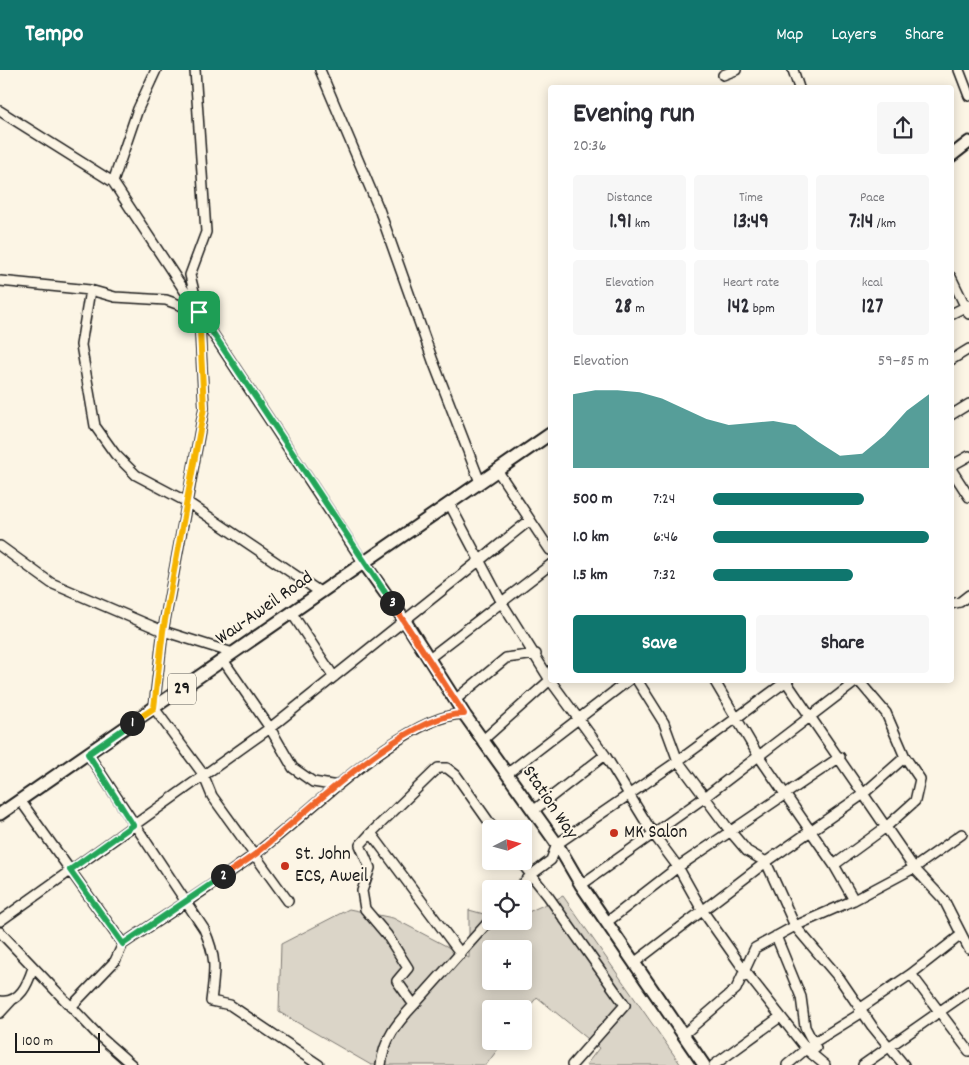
<!DOCTYPE html>
<html lang="en">
<head>
<meta charset="utf-8">
<style>
  body { margin:0; font-family:Dekko,sans-serif; background:#f7f7f7; color:#2b2b33; height:100vh; display:flex; flex-direction:column; font-size:19px; white-space:nowrap }
  * { box-sizing:border-box; margin:0 }
  p { font-size:16px; color:#7c7c81 }
  .icon { flex:none; width:28px; height:28px; fill:none; stroke:currentColor; stroke-width:2; stroke-linecap:round; stroke-linejoin:round }
  .map { position:relative; flex:1; overflow:hidden }
  .details { position:absolute; left:548px; top:15px; width:406px; height:598px; display:flex; flex-direction:column; background:#fff; border-radius:5px; box-shadow:0 2px 12px #0003 }
  .details>* { flex:none }
  .needle { width:32px; rotate:84deg }
  .buttons { position:absolute; left:482px; top:750px; display:grid; gap:10px }
  .buttons a { display:grid; place-items:center; width:50px; height:50px; border-radius:5px; background:#fff; box-shadow:0 2px 12px #0003; font-size:25px }
  .scale { position:absolute; left:15px; bottom:12px; width:85px; box-sizing:border-box; padding-left:5px; border:2px solid #1c1c1c; border-top:0; font-size:14px; line-height:18px; white-space:nowrap; color:#1c1c1c; -webkit-text-stroke:4px #fcf5e5; paint-order:stroke }
  .pin { position:absolute; display:grid; place-items:center; width:42px; height:42px; color:#fff; margin:-21px; border-radius:10px; box-shadow:0 2px 8px #0006 }
  .km { position:absolute; width:25px; height:25px; margin:-12px; border-radius:50%; background:#222; color:#fff; font-size:14px; line-height:25px; text-align:center }
  .round { display:grid; place-items:center; flex:none; width:52px; height:52px; border-radius:5px; background:#f7f7f7 }
  .headline { display:flex; align-items:center; justify-content:space-between; height:85px; padding:0 25px }
  h1 { font-size:28px; font-weight:700; line-height:38px }
  .stats { display:grid; grid-template-columns:repeat(3,1fr); gap:8px; height:85px; padding:5px 25px }
  .stats div { display:grid; align-content:center; border-radius:5px; background:#f7f7f7; text-align:center }
  .stats b { font-size:21px; font-weight:700 }
  .stats small { font-size:14px; font-weight:400 }
  .stats p { font-size:14px }
  .chart { height:140px; padding:10px 25px }
  .chart p { display:flex; justify-content:space-between }
  .chart svg { width:100%; height:90px; margin-top:5px; fill:#0f766e; opacity:.7 }
  .button { display:flex; gap:10px; margin-top:auto; padding:10px 25px }
  .button a { flex:1; height:58px; border-radius:5px; background:#0f766e; color:#fff; font-size:20px; font-weight:700; line-height:58px; text-align:center }
  .button a+a { background:#f7f7f7; color:#2b2b33 }
  ul { padding:0 25px; list-style:none; font-size:16px }
  li { display:grid; grid-template-columns:80px 60px 1fr; align-items:center; height:38px }
  li i { height:12px; border-radius:6px; background:#0f766e }
  header { display:flex; align-items:center; gap:30px; box-sizing:border-box; height:70px; padding:0 25px; background:#0f766e; color:#fff }
  header strong { font-size:24px }
  nav { display:flex; gap:28px; margin-inline-start:auto; font-size:18px }
  .map>svg:first-child { display:block }
</style>
</head>
<body>
<header>
<strong>Tempo</strong>
<nav><a>Map</a><a>Layers</a><a>Share</a></nav>
</header>
<div class="map">
<svg width="969" height="995" viewBox="0 0 969 995">
  <rect width="100%" height="100%" fill="#fcf5e5"/>
  <filter id="ink" filterUnits="userSpaceOnUse"><feTurbulence type="fractalNoise" baseFrequency=".02" numOctaves="2"/><feDisplacementMap in="SourceGraphic" scale="10" xChannelSelector="R" yChannelSelector="G"/><feConvolveMatrix kernelMatrix="1 2 1 2 8 2 1 2 1" color-interpolation-filters="sRGB"/></filter>
  <g filter="url(#ink)">
    <path fill="#dbd5c8" stroke="#7c7872" fill-rule="evenodd" d="M563,826l118,169h-95l13,-17 -62,-51 -13,17v-5h-33v32h13l-18,24h-115l-92,-53 2,-68 68,-35 44,9 76,40v-48l22,6v5h33v-7zM491,879h33v32h-33z"/>
    <g fill="none" stroke-linecap="round" stroke-linejoin="round">
      <defs>
        <path id="minor" d="M156,0l-18,39 -25,73 250,380
          M195,0l11,162 -16,43 9,37 5,96 -17,94 133,90
          M320,0l59,139 54,152 47,121
          M793,0l6,18
          M959,0l10,26
          M723,5l13,-5
          M0,41l113,71
          M951,207l18,37
          M0,211l90,9
          M199,242l-33,-12 -51,-3 -25,-7 -9,55 14,81 20,28 21,21 51,27 -24,129 70,22
          M951,244l18,-9
          M951,290l18,-11
          M951,345l18,-11
          M951,396l18,-10
          M951,399l18,28
          M497,400l53,80
          M449,433l53,100 48,77
          M0,476l51,37 112,48 -9,77 49,66 9,22 76,105
          M951,534l9,-2 9,-7
          M291,542l43,65
          M428,589l122,-94
          M223,590l47,68 23,40 20,14 25,4
          M550,610l55,75 47,77 26,35 24,43 43,61 62,79 18,15
          M637,610l27,43 14,38 52,70 17,20 19,11 29,64 45,53 32,47 32,39
          M714,610l44,75 76,110 20,35
          M785,610l129,188 30,32 25,49
          M455,630l51,-42 30,-4
          M483,670l67,-60
          M88,684l116,175c13,30 11,40 7,72l19,4 89,60
          M508,703l121,-93
          M20,730l103,144
          M533,741l72,-56
          M371,763l-11,12 10,23 -8,23 3,18 22,26 21,33 -11,13 17,24c-17,18 -30,34 -33,60
          M520,791l28,35 77,109 -53,60
          M834,795l52,-38 29,-26 5,-22 -15,-22 -19,-44 -28,-33
          M581,815l124,-88 153,-117
          M518,819l13,-14 20,-15 6,-16 121,-83 110,-81
          M0,851l270,-193 260,-208
          M607,852l71,-55 162,-110
          M0,862l98,103 34,30
          M776,866l25,61 4,30 11,21
          M461,884l-90,-121 67,-65h9l9,7 38,54
          M634,893l132,-101 96,-67 43,-38
          M911,904l58,77
          M0,931c20,3 28,-18 33,-33
          M414,935l77,-86
          M71,937l44,-46 8,-17c44,-30 90,-58 132,-90 49,-36 150,-140 209,-140
          M0,943l12,-13
          M684,964l52,-45 19,-41 40,-22 59,-26 60,-32 48,-34
          M714,995l66,-48
          M787,995l26,-22 45,-28 3,-7 50,-34 50,-39
          M863,995l106,-74"/>
        <path id="major" d="M951,86l18,-14
          M363,492l42,59 59,93 93,130 24,41 123,180
          M0,744l550,-380"/>
      </defs>
      <use href="#minor" stroke="#1c1c1c" stroke-width="12"/>
      <use href="#major" stroke="#1c1c1c" stroke-width="15"/>
      <use href="#minor" stroke="#fcf5e5" stroke-width="9"/>
      <use href="#major" stroke="#fcf5e5" stroke-width="11"/>
    </g>
  </g>
  <g fill="none" stroke-linecap="round" stroke-linejoin="round" filter="url(#ink)">
    <defs>
      <path id="split-1" d="M132,653l22,-15 9,-77 41,-223 -5,-96"/>
      <path id="split-2" d="M132,653l-44,31 45,71 -63,45 53,74 100,-68"/>
      <path id="split-3" d="M223,806c11,-7 23,-15 34,-23 46,-37 149,-140 207,-139l-72,-111"/>
      <path id="split-4" d="M199,242l193,291"/>
    </defs>
    <use href="#split-1" stroke="#fff" stroke-width="10"/>
    <use href="#split-2" stroke="#fff" stroke-width="10"/>
    <use href="#split-3" stroke="#fff" stroke-width="10"/>
    <use href="#split-4" stroke="#fff" stroke-width="10"/>
    <use href="#split-1" stroke="#f5b400" stroke-width="6"/>
    <use href="#split-2" stroke="#22a559" stroke-width="6"/>
    <use href="#split-3" stroke="#f0652b" stroke-width="6"/>
    <use href="#split-4" stroke="#22a559" stroke-width="6"/>
  </g>
  <g fill="#c8321e" stroke="#fcf5e5" stroke-width="2">
    <circle cx="614" cy="763" r="5"/>
    <circle cx="285" cy="796" r="5"/>
  </g>
  <g text-anchor="middle" dominant-baseline="central" stroke-width="4" stroke-linejoin="round" paint-order="stroke">
    <rect fill="#fcf5e5" stroke="#5f5d58" stroke-width="1" x="168" y="603.5" width="28" height="31" rx="4"/>
    <g font-size="18" font-weight="bold" fill="#1c1c1c">
      <text x="182" y="619">29</text>
    </g>
    <g font-size="19" fill="#1c1c1c" stroke="#fcf5e5">
      <text transform="translate(265 539) rotate(-35)">Wau-Aweil Road</text>
      <text transform="translate(549 733) rotate(56)">Station Way</text>
    </g>
    <g font-size="19" fill="#1c1c1c" stroke="#fcf5e5" text-anchor="start">
      <text x="624" y="763">MK Salon</text>
      <text x="295" y="785">St. John<tspan x="295" dy="22">ECS, Aweil</tspan></text>
    </g>
  </g>
</svg>
<div class="buttons">
<a><svg class="needle" viewBox="-14 -14 28 28"><path d="M0-13l5 13h-10z" fill="#e53935"/><path d="M0 13l5-13h-10z" fill="#7c7c81"/></svg></a>
<a><svg class="icon" aria-label="locate" viewBox="0 0 24 24"><circle cx="12" cy="12" r="6"/><path d="M12 2v4M12 18v4M2 12h4M18 12h4"/></svg></a>
<a>+</a>
<a>−</a>
</div>
<div class="scale">100 m</div>
<div class="pin" style="left:199px;top:242px;background:#1e9e55"><svg class="icon" aria-label="arrive" viewBox="0 0 24 24"><path d="M6 21V4h12l-3 4 3 4H6"/></svg></div>
<b class="km" style="left:132px;top:653px">1</b>
<b class="km" style="left:223px;top:806px">2</b>
<b class="km" style="left:392px;top:533px">3</b>
<section class="details">
<div class="headline"><div><h1>Evening run</h1><p>20:36</p></div><a class="round"><svg class="icon" aria-label="share" viewBox="0 0 24 24"><path d="M12 15V3M7 8l5-5 5 5M5 13v7h14v-7"/></svg></a></div>
<div class="stats">
<div><p>Distance</p><b>1.91<small> km</small></b></div>
<div><p>Time</p><b>13:49</b></div>
<div><p>Pace</p><b>7:14<small> /km</small></b></div>
</div>
<div class="stats">
<div><p>Elevation</p><b>28<small> m</small></b></div>
<div><p>Heart rate</p><b>142<small> bpm</small></b></div>
<div><p>kcal</p><b>127</b></div>
</div>
<div class="chart"><p><span>Elevation</span>59–85 m</p>
<svg viewBox="0 0 160 44" preserveAspectRatio="none"><path d="M0 44V8L10 6L20 6L30 7L40 10L50 15L60 20L70 23L80 22L90 21L100 23L110 31L120 38L130 37L140 28L150 16L160 8V44z"/></svg>
</div>
<ul>
<li><b>500 m</b>7:24<i style="width:70%"></i></li>
<li><b>1.0 km</b>6:46<i style="width:100%"></i></li>
<li><b>1.5 km</b>7:32<i style="width:65%"></i></li>
</ul>
<div class="button"><a>Save</a><a>Share</a></div>
</section>
</div>
</body>
</html>
